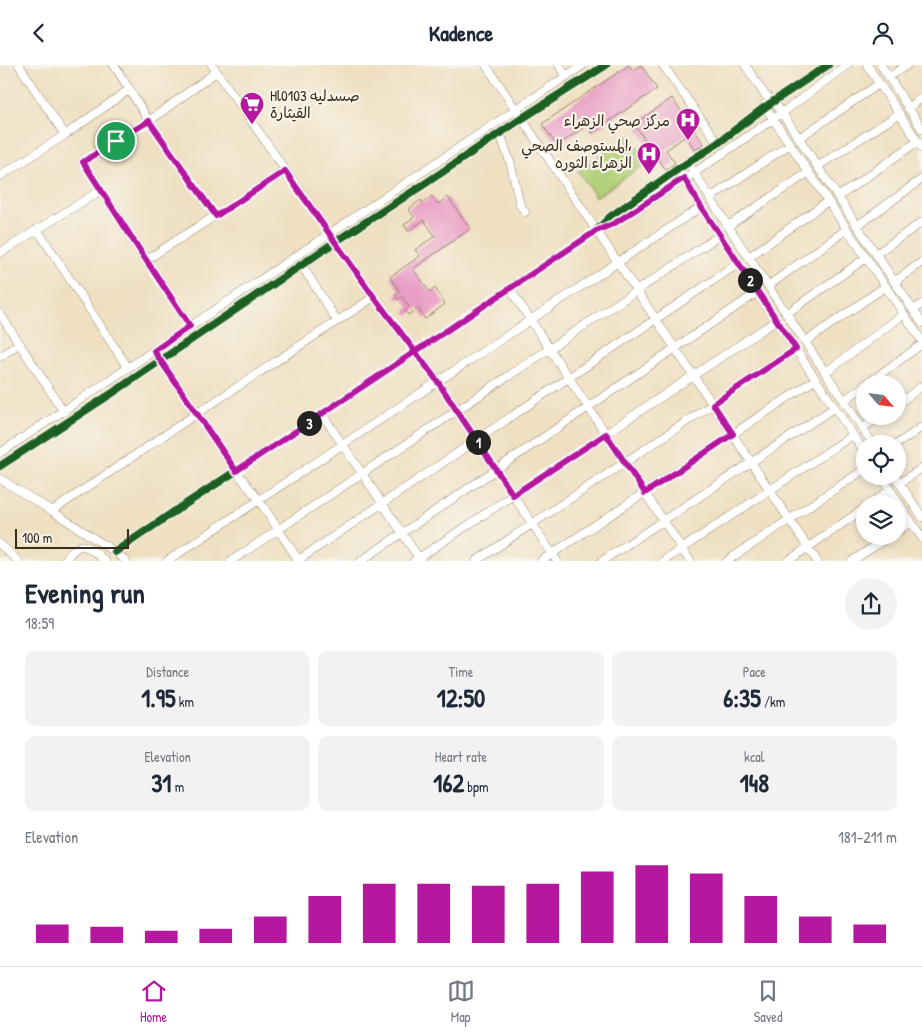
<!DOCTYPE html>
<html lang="en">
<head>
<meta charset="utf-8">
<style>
  body { margin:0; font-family:"Patrick Hand","Playpen Sans Arabic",sans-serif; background:#f2f2f3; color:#1f2937; height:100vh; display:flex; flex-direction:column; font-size:19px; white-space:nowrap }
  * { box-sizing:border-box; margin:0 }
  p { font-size:16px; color:#747a83 }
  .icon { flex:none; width:28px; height:28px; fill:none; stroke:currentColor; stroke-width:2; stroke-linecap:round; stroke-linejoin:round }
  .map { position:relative; height:496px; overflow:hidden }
  .side { display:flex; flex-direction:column; background:#fff; flex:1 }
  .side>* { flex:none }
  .needle { width:32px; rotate:118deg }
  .tools { position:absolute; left:856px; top:310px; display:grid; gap:10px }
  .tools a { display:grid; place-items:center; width:50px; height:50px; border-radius:50%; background:#fff; box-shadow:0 2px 8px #0003; font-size:25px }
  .scale { position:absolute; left:15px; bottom:12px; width:114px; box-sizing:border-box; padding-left:5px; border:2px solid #3b2a1e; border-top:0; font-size:14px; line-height:18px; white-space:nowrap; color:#3b2a1e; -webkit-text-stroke:4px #f7f3e8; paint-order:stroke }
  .pin { position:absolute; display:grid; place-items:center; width:42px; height:42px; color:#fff; margin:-21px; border:2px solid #fff; border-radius:50%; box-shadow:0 1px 5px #0007 }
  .km { position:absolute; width:25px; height:25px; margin:-12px; border-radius:50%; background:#222; color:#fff; font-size:14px; line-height:25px; text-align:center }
  .round { display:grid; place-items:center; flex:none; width:52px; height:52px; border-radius:26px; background:#f2f2f3 }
  .headline { display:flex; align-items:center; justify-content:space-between; height:85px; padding:0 25px }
  h1 { font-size:28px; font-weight:800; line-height:38px }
  .metrics { display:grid; grid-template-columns:repeat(3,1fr); gap:8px; height:85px; padding:5px 25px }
  .metrics div { display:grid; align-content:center; border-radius:10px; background:#f2f2f3; text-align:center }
  .metrics b { font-size:25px; font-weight:800 }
  .metrics small { font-size:14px; font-weight:400 }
  .metrics p { font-size:14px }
  .chart { height:140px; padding:10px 25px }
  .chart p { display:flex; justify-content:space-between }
  .chart svg { width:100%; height:90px; margin-top:5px; stroke:#b5179e; stroke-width:6 }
  header { display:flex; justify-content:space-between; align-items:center; height:65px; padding:0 25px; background:#fff; font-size:22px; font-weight:800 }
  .menu { display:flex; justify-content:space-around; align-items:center; height:70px; border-top:1px solid #e0e1e3; background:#fff; font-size:14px; color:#747a83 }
  .menu a { display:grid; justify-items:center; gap:2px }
  .menu .selected { color:#b5179e }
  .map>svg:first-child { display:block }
</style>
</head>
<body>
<header><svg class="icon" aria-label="back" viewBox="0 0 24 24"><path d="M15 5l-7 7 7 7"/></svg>Kadence<svg class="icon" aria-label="person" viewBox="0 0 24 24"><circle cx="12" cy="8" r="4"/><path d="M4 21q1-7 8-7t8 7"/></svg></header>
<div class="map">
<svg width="922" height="496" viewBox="0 0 922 496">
  <rect width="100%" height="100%" fill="#f7f3e8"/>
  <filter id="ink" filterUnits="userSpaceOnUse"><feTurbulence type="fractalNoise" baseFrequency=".02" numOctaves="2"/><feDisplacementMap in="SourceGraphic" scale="10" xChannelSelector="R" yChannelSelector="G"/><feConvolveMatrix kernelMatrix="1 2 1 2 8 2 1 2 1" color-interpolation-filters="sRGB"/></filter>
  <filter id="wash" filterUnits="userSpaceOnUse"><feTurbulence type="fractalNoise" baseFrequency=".0096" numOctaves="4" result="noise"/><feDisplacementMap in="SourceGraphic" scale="20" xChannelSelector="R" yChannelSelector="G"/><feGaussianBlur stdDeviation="1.12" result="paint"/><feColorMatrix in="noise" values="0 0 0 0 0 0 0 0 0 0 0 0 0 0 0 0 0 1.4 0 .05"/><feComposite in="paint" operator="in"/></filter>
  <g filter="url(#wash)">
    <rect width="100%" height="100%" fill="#efe0c2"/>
    <path fill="#b1d078" stroke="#767d4b" d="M630,71l18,26 -52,35 -18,-26z"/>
    <g id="blocks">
      <path fill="#e99cc5" d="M629,0l4,5 8,-5 16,24 -65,44 -5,-8 -30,21 -15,-22z
        M672,33l32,46 -9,6 -9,-14 -20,14 9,13 -9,7 -32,-46z
        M432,131l6,8 10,-7 22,32 -57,40 17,23 5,-4 10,16 -20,15 -7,-11 -10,7 -3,-4 4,-4 -7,-10 -4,3 -3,-5 5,-3 -10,-15 30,-21 -5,-6 20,-14 -11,-16 -16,11 -4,-6 10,-8 -5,-8 12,-9 2,3z"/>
    </g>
  </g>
  <g filter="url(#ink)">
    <use href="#blocks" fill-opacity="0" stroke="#958570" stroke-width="1"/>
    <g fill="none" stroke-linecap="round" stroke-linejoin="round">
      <defs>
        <path id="minor" d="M19,0l46,70
          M114,0l35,56 67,95
          M212,0l162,232 64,85 119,179
          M486,0l331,496
          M559,0l7,11
          M663,0l55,78
          M745,0l20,30 9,7 8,11 140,210
          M867,0l55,83
          M881,0l41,64
          M889,12l18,-12
          M765,39v3l157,234
          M908,43l14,-10
          M500,68l11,32 9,40 5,7
          M799,73l80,-54
          M688,98l40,63 145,218
          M818,101l81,-52
          M678,104l62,97 125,187
          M0,111l65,-41 65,-46
          M838,132l80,-56
          M710,133l80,-54
          M728,161l81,-54
          M857,161l65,-47
          M37,164l91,139
          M600,164l15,-6 79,-50 88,-60 65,-48
          M0,188l101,-63
          M876,189l46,-32
          M749,192l79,-56
          M146,195l139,-89
          M301,199l36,57
          M894,217l28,-20
          M768,221l79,-57
          M510,224l180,272
          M913,245l9,-6
          M0,249l64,98
          M786,249l80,-56
          M190,261l-44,-66 -63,-98 66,-41 67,-49
          M805,277l81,-56
          M154,286l82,120 23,29 40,61
          M0,292l20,-14
          M826,307l78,-58
          M867,319l55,-40
          M845,335l20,-15
          M898,339l24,-18
          M322,349l99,147
          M863,363l17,-12
          M897,379l25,-17
          M0,388l583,-388
          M0,401l114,-74 221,-150 91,-59 95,-64 85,-54
          M881,411l41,62
          M895,411l27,41
          M0,414l52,32 63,41 11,9
          M900,418l22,-15
          M871,439l19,-14
          M52,446l144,-97 178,-117
          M898,466l13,-9
          M0,479l18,17
          M115,487l63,-43 58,-38 360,-240 14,-14 68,-48 40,-26 47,-36 63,-42
          M64,496c4,-4 10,-13 16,-15 8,-2 19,10 25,15
          M167,496l534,-354
          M231,496l489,-326
          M297,496l442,-298
          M361,496l397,-269
          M414,496l363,-241
          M476,496l320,-212
          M541,496l275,-182
          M602,496l233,-154
          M663,496l190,-126
          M727,496l138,-92
          M788,496l77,-53
          M852,496l38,-25"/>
      </defs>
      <use href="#minor" stroke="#958570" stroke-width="9"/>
      <use href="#minor" stroke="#fff" stroke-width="8"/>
      <defs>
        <path id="cycleway" d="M0,401l114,-74 221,-150 91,-59 95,-64 85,-54
          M115,487l63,-43 58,-38 360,-240 14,-14 68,-48 40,-26 47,-36 63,-42"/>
      </defs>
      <use href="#cycleway" stroke="#f7f3e8" stroke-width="11"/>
      <use href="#cycleway" stroke="#1b5e20" stroke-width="8"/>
    </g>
  </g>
  <g fill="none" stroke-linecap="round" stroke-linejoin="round" filter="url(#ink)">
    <defs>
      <path id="route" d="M116,76l33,-20 67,95 69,-45 89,126 64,85 75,113 93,-61 39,59 88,-59 -20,-30 83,-55 -95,-142 -17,-29 -69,45 -19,8 -360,240 -82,-120 36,-25 -44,-66 -63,-98 33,-21"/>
    </defs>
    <use href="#route" stroke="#fff" stroke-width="10"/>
    <use href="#route" stroke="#b5179e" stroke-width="6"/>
  </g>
  <defs>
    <symbol id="supermarket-pin" viewBox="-11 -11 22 30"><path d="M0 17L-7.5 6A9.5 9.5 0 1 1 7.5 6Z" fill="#b5179e" stroke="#f7f3e8"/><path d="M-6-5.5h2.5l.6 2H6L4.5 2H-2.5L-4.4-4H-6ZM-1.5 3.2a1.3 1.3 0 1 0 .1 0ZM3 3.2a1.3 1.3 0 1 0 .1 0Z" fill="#fff"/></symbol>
    <symbol id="hospital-pin" viewBox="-11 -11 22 30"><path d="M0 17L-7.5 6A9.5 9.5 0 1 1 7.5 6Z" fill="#b5179e" stroke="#f7f3e8"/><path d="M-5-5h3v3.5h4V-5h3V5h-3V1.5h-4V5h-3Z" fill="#fff"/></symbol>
  </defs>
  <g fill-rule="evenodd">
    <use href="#supermarket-pin" x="238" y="25" width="28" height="38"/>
    <use href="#hospital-pin" x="674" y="41" width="28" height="38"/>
    <use href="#hospital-pin" x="635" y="75" width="28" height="38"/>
  </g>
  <g text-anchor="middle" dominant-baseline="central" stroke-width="4.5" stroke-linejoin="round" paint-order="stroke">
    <g font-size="15" fill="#3b2a1e" stroke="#f7f3e8" text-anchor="end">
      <text x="270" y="30" text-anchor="start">Hl0103 صسدليه<tspan x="270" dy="17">القيثارة</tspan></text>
      <text x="670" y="55">مركز صحي الزهراء</text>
      <text x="632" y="80">المستوصف الصحي،<tspan x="632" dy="17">الزهراء الثوره</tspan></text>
    </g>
  </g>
</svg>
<div class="tools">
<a><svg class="needle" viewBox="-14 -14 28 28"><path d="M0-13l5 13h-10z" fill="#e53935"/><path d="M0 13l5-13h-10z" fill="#747a83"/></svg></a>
<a><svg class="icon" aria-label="locate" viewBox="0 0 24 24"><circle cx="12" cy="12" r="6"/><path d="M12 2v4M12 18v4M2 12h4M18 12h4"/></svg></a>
<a><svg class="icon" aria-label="layers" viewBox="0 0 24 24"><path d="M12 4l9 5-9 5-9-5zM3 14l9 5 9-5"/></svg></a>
</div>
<div class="scale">100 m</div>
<div class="pin" style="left:116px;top:76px;background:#1e9e55"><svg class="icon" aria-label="arrive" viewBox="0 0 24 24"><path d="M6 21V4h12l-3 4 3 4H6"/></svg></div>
<b class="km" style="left:478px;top:377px">1</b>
<b class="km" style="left:750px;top:215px">2</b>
<b class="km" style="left:309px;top:358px">3</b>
</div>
<section class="side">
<div class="headline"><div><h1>Evening run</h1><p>18:59</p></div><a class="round"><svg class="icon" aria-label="share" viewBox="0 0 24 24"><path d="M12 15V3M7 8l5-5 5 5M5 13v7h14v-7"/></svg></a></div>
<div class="metrics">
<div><p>Distance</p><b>1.95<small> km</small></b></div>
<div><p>Time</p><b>12:50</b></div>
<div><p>Pace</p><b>6:35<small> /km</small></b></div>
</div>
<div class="metrics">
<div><p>Elevation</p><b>31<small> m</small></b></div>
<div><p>Heart rate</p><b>162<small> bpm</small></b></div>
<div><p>kcal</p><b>148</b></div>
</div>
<div class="chart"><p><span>Elevation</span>181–211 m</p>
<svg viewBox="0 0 160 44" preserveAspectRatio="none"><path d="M5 44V35M15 44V36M25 44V38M35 44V37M45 44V31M55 44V21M65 44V15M75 44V15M85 44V16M95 44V15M105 44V9M115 44V6M125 44V10M135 44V21M145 44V31M155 44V35"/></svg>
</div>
</section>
<nav class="menu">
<a class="selected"><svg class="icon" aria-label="home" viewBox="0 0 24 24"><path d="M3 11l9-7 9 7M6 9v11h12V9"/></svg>Home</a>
<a><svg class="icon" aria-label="map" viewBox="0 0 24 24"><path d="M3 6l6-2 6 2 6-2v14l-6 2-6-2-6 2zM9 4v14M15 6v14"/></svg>Map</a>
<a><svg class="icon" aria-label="saved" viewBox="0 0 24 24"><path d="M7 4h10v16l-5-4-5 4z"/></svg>Saved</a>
</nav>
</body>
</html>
